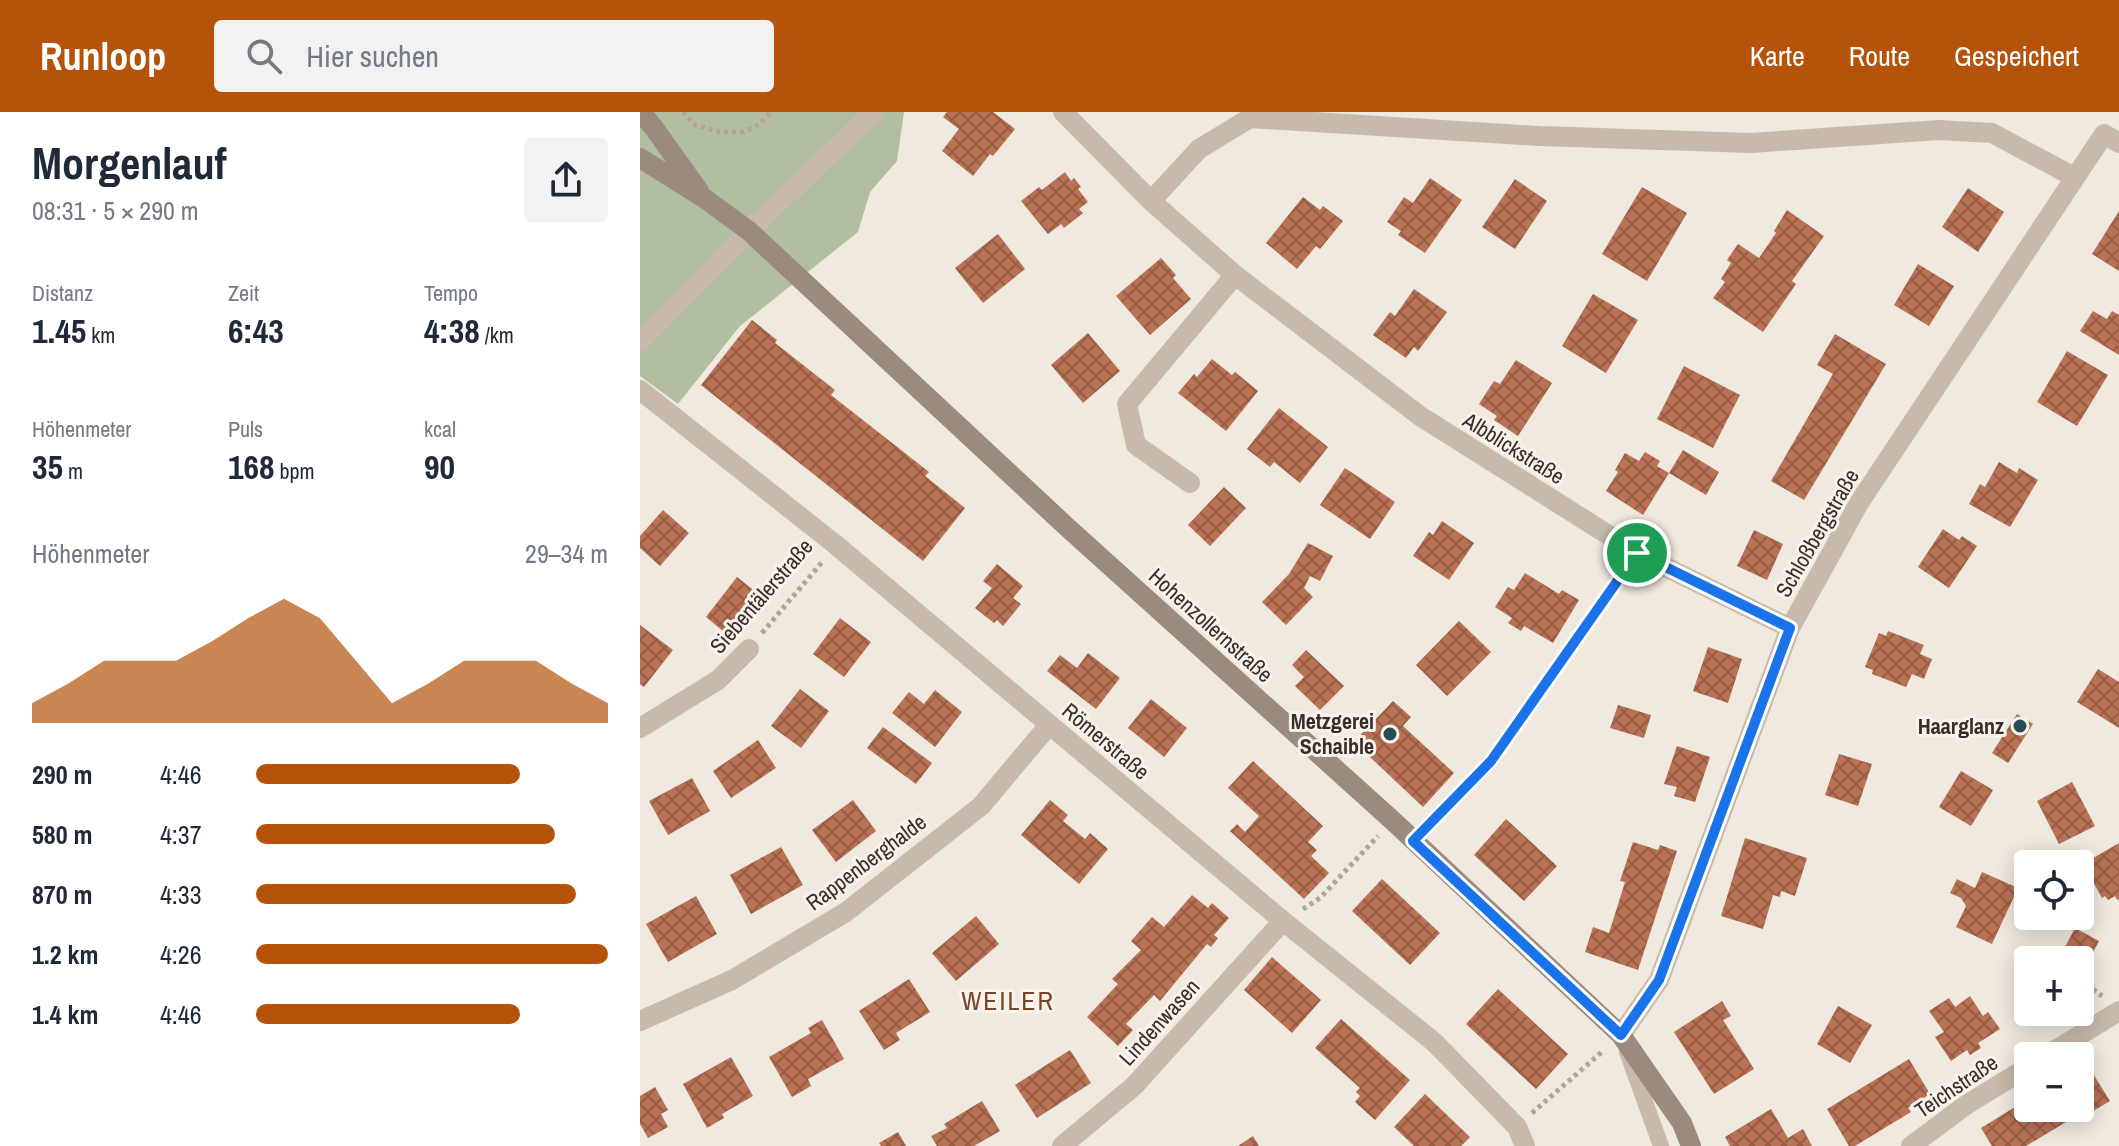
<!DOCTYPE html>
<html lang="de">
<head>
<meta charset="utf-8">
<style>
  body { margin:0; font-family:"Archivo Narrow",sans-serif; background:#f2f2f3; color:#1f2937; height:100vh; display:flex; flex-direction:column; font-size:30px; white-space:nowrap }
  * { box-sizing:border-box; margin:0 }
  p { font-size:26px; color:#747a83 }
  .icon { flex:none; width:44px; height:44px; fill:none; stroke:currentColor; stroke-width:2; stroke-linecap:round; stroke-linejoin:round }
  .map { position:relative; flex:1; overflow:hidden }
  .side { display:flex; flex-direction:column; background:#fff; width:640px }
  .side>* { flex:none }
  .fabs { position:absolute; left:1374px; top:738px; display:grid; gap:16px }
  .fabs a { display:grid; place-items:center; width:80px; height:80px; border-radius:8px; background:#fff; box-shadow:0 4px 20px #0003; font-size:40px }
  .pin { position:absolute; display:grid; place-items:center; width:68px; height:68px; color:#fff; margin:-34px; border:4px solid #fff; border-radius:50%; box-shadow:0 2px 8px #0007 }
  .round { display:grid; place-items:center; flex:none; width:84px; height:84px; border-radius:8px; background:#f2f2f3 }
  .head { display:flex; align-items:center; justify-content:space-between; height:136px; padding:0 32px }
  h1 { font-size:44px; font-weight:700; line-height:60px }
  .metrics { display:grid; grid-template-columns:repeat(3,1fr); gap:12px; height:136px; padding:8px 32px }
  .metrics div { display:grid; align-content:center }
  .metrics b { font-size:34px; font-weight:700 }
  .metrics small { font-size:22px; font-weight:400 }
  .metrics p { font-size:22px }
  .chart { height:224px; padding:16px 32px }
  .chart p { display:flex; justify-content:space-between }
  .chart svg { width:100%; height:144px; margin-top:8px; fill:#b45309; opacity:.7 }
  ul { padding:0 32px; list-style:none; font-size:26px }
  li { display:grid; grid-template-columns:128px 96px 1fr; align-items:center; height:60px }
  li i { height:20px; border-radius:10px; background:#b45309 }
  header { display:flex; align-items:center; gap:48px; box-sizing:border-box; height:112px; padding:0 40px; background:#b45309; color:#fff }
  header strong { font-size:38px }
  nav { display:flex; gap:44px; margin-inline-start:auto; font-size:28px }
  .search { width:560px; height:72px; background:#f2f2f3; display:flex; align-items:center; gap:20px; box-sizing:border-box; padding:0 28px; border-radius:8px; color:#747a83; font-size:30px }
  main { display:flex; flex:1; min-height:0 }
  .map>svg:first-child { display:block }
</style>
</head>
<body>
<header>
<strong>Runloop</strong>
<div class="search"><svg class="icon" aria-label="search" viewBox="0 0 24 24"><circle cx="10" cy="10" r="6"/><path d="M15 15l6 6"/></svg>Hier suchen</div>
<nav><a>Karte</a><a>Route</a><a>Gespeichert</a></nav>
</header>
<main>
<section class="side">
<div class="head"><div><h1>Morgenlauf</h1><p>08:31 · 5 × 290 m</p></div><a class="round"><svg class="icon" aria-label="share" viewBox="0 0 24 24"><path d="M12 15V3M7 8l5-5 5 5M5 13v7h14v-7"/></svg></a></div>
<div class="metrics">
<div><p>Distanz</p><b>1.45<small> km</small></b></div>
<div><p>Zeit</p><b>6:43</b></div>
<div><p>Tempo</p><b>4:38<small> /km</small></b></div>
</div>
<div class="metrics">
<div><p>Höhenmeter</p><b>35<small> m</small></b></div>
<div><p>Puls</p><b>168<small> bpm</small></b></div>
<div><p>kcal</p><b>90</b></div>
</div>
<div class="chart"><p><span>Höhenmeter</span>29–34 m</p>
<svg viewBox="0 0 160 44" preserveAspectRatio="none"><path d="M0 44V38L10 32L20 25L30 25L40 25L50 19L60 12L70 6L80 12L90 25L100 38L110 32L120 25L130 25L140 25L150 32L160 38V44z"/></svg>
</div>
<ul>
<li><b>290 m</b>4:46<i style="width:75%"></i></li>
<li><b>580 m</b>4:37<i style="width:85%"></i></li>
<li><b>870 m</b>4:33<i style="width:91%"></i></li>
<li><b>1.2 km</b>4:26<i style="width:100%"></i></li>
<li><b>1.4 km</b>4:46<i style="width:75%"></i></li>
</ul>
</section>
<div class="map">
<svg width="1479" height="1034" viewBox="0 0 1479 1034">
  <defs>
    <pattern id="building-cross-hatch" width="8" height="8" patternUnits="userSpaceOnUse" patternTransform="scale(2)"><rect width="8" height="8" fill="#b97254"/><path d="M0 0l8 8M0 8l8-8" fill="none" stroke="#975e46"/></pattern>
  </defs>
  <rect width="100%" height="100%" fill="#f0e9df"/>
  <path fill="#b2bea0" d="M0,0h264l-7,49 -27,31 -12,40 -118,94 -62,78 -38,-28z"/>
  <path fill="url(#building-cross-hatch)" d="M307,0h46l22,17 -22,27 -3,-2 -17,22 -31,-25 17,-22 -16,-12z
    M425,60l6,9 3,-3 7,9 -3,2 10,13 -9,7 4,4 -19,15 -3,-4 -13,10 -27,-33 18,-14 3,3z
    M790,66l32,22 -37,53 -27,-18 3,-4 -14,-9 17,-25 9,6z
    M875,67l32,22 -32,48 -33,-22z
    M1002,75l45,26 -40,68 -45,-27z
    M1328,76l36,24 -26,40 -36,-25z
    M663,85l17,13 3,-4 20,15 -23,28 -4,-3 -19,23 -31,-26z
    M1147,98l37,26 -32,45 4,3 -33,48 -50,-34 12,-16 -4,-3 10,-16 -4,-3 11,-16 21,14 17,-25 -2,-2z
    M1479,99v60l-27,-17z
    M358,122l27,35 -42,34 -28,-35z
    M521,146l15,17 -3,3 18,21 -41,36 -34,-39z
    M1278,152l36,22 -25,40 -35,-21z
    M774,177l33,23 -29,39 -4,-4 -8,11 -33,-23 17,-23 5,4z
    M953,182l45,26 -32,53 -44,-27z
    M1453,199l14,8 5,-8 7,4v40l-39,-24z
    M112,208l25,20 -2,3 60,47 -4,5 98,77 -4,4 40,32 -42,53 -222,-176z
    M448,221l32,38 -37,32 -32,-38z
    M1195,222l51,30 -82,136 -33,-19 62,-107 -16,-9z
    M1427,239l41,24 -31,51 -40,-24z
    M572,247l20,16 3,-3 23,19 -32,40 -48,-38 16,-19 3,3z
    M876,248l36,23 -34,53 -24,-16 3,-4 -18,-12 15,-23 6,3z
    M1044,254l56,29 -27,53 -56,-29z
    M639,296l49,39 -28,36 -26,-21 -4,5 -23,-18z
    M1043,338l36,22 -13,23 -37,-22z
    M1005,340l15,9 -3,5 12,7 -26,42 -37,-24 12,-19 -3,-2 10,-17 14,8z
    M1359,350l18,11 2,-5 19,12 -28,47 -41,-23 11,-20 5,3z
    M705,356l50,34 -25,37 -50,-34z
    M584,375l22,21 -36,38 -22,-21z
    M23,398l26,23 -29,33 -20,-18v-12z
    M802,409l32,22 -25,37 -36,-24 16,-24 4,3z
    M1303,417l16,11 3,-4 15,10 -28,42 -31,-21z
    M1114,418l29,14 -16,36 -30,-14z
    M668,431l25,13 -13,25 -10,-5 -6,12 9,9 -27,28 -24,-23 27,-28z
    M357,452l26,22 -10,12 8,6 -18,22 -6,-6 -3,3 -19,-15 17,-20 -9,-7z
    M885,461l34,21 3,-4 17,10 -26,43 -29,-17 -3,5 -13,-8 4,-5 -17,-11 13,-20 6,3z
    M97,465l29,23 -32,40 -28,-23z
    M200,506l31,24 -27,35 -31,-23z
    M819,509l32,31 -44,44 -31,-31z
    M0,513l33,25 -29,37 -4,-3z
    M1248,519l36,14 -4,9 12,5 -8,20 -12,-5 -6,13 -34,-13 1,-4 -8,-3 14,-34 7,3z
    M1068,535l34,12 -14,44 -35,-12z
    M666,538l38,36 -24,24 -25,-24 9,-9 -12,-12z
    M448,541l32,25 -24,31 -49,-38 13,-16 17,13z
    M1458,557l21,13v46l-42,-26z
    M160,577l29,22 -28,37 -30,-22z
    M295,578l27,22 -27,35 -43,-34 17,-21 15,12z
    M511,587l36,29 -23,29 -36,-29z
    M753,589l18,16 -8,9 51,47 -31,34 -69,-65z
    M978,593l33,10 -7,23 -34,-10z
    M1377,602l16,10 -25,39 -16,-10z
    M243,615l49,36 -16,21 -49,-36z
    M118,628l18,28 -45,30 -18,-27z
    M1037,634l33,11 -15,45 -21,-6 3,-9 -13,-3z
    M1199,642l33,10 -14,42 -33,-11z
    M613,649l70,65 -15,16 9,8 -6,6 18,17 -25,26 -74,-68 7,-7 8,8 14,-16 -31,-28z
    M1321,659l32,19 -22,36 -32,-19z
    M52,666l18,33 -42,24 -19,-34z
    M1432,670l23,44 -36,18 -22,-43z
    M213,688l23,31 -40,31 -24,-32z
    M410,688l18,15 -5,6 22,18 5,-6 18,16 -29,35 -58,-49z
    M866,707l51,47 -33,35 -50,-46z
    M1105,726l62,20 -12,38 -14,-5 -1,6 -7,-2 -10,34 -42,-13z
    M993,730l25,8 2,-5 17,6 -39,119 -53,-18 8,-25 16,6 16,-51 -5,-1z
    M1479,731v56l-2,1 -2,-4 -7,4 -3,-4 -3,2 -19,-34z
    M141,735l22,38 -52,29 -21,-39z
    M1342,760l36,16 -26,56 -36,-17 10,-21 -5,-8 -11,-5 7,-14 18,9z
    M742,767l58,54 -30,32 -58,-54z
    M552,783l16,13 4,-5 17,15 -15,17 4,3 -7,9 -4,-3 -47,57 -6,-6 -28,29 7,6 -15,16 -31,-29 31,-33 -6,-5 29,-29 -10,-9 21,-24 12,10z
    M56,784l21,38 -49,28 -22,-38z
    M336,804l23,28 -43,37 -24,-28z
    M1435,816l24,13 -14,27 -5,-3v-5h-9l-10,-5z
    M632,845l49,43 -29,33 -48,-43z
    M269,867l21,33 -34,21 4,7 -16,10 -25,-39z
    M858,877l70,65 -32,35 -70,-65z
    M1330,884l13,20 5,-4 12,17 -22,14 3,5 -11,7 -3,-5 -16,11 -16,-24 9,-5 -15,-21 20,-13 6,9z
    M1082,889l9,15 -8,4 31,49 -40,25 -40,-62z
    M1198,894l34,19 -22,38 -33,-19z
    M701,907l69,61 -35,40 -20,-18 5,-6 -4,-4 4,-4 -45,-40z
    M182,908l22,39 -36,20 3,7 -19,11 -23,-40 42,-24 -3,-5z
    M430,938l21,33 -54,35 -22,-33z
    M91,945l22,39 -31,18 2,4 -17,10 -24,-44z
    M1269,947l21,35 -22,14 3,4 -56,34h-6l-22,-37z
    M1447,952l23,37 -32,19 -2,-4 -50,30h-34l-11,-18 47,-29v9h52v-40z
    M15,975l13,23 -7,4 7,13 -20,11 -8,-14v-28z
    M785,982l45,43 -9,9h-47l-20,-19z
    M342,989l18,30 -26,15h-37l-6,-10 16,-8 -3,-4z
    M1131,997l17,29 15,-9 9,17h-82l-5,-9z
    M258,1020l8,14h-25l-2,-3z
    M613,1024l6,10h-21z"/>
  <g fill="none" stroke-linecap="round" stroke-linejoin="round">
    <path stroke="#b3a496" stroke-width="5" stroke-dasharray="4 4" stroke-linecap="butt" d="M43,0l10,12 26,8h25l16,-8 10,-12
      M122,521l61,-72
      M663,797l17,-11 58,-62
      M1380,839l21,9
      M1440,868l22,16
      M892,1001l71,-62"/>
    <path stroke="#c7baac" stroke-width="16" d="M773,729l78,-80 146,-208
      M987,940l34,94"/>
    <path stroke="#c7baac" stroke-width="20" d="M423,0l88,89 84,74 185,141 217,137 153,75
      M511,89l48,-52 51,-31 289,18 212,7 188,-13 53,3 82,44
      M0,230l109,-111 125,-119
      M0,278l196,155 447,376 151,121 83,85 8,19
      M550,371l-54,-38 -9,-41 108,-129
      M0,616l78,-48 31,-31
      M0,909l92,-41 114,-68 135,-106 68,-81
      M981,923l38,-55 131,-352 69,-125 245,-369 15,9
      M1406,944l73,-45
      M422,1034l72,-60 149,-165
      M1271,1034l55,-41 62,-38"/>
    <path stroke="#9b8a7e" stroke-width="20" d="M1,0l13,16 45,63
      M0,46l64,40 45,33 319,297 324,292 229,215 61,88 9,23"/>
  </g>
  <g fill="none" stroke-linecap="round" stroke-linejoin="round">
    <defs>
      <path id="route" d="M997,441l153,75 -131,352 -38,55 -208,-194 78,-80z"/>
    </defs>
    <use href="#route" stroke="#fff" stroke-width="16"/>
    <use href="#route" stroke="#1a73e8" stroke-width="10"/>
  </g>
  <g fill="#244e53" stroke="#f8f3eb" stroke-width="3">
    <circle cx="1380" cy="614" r="8"/>
    <circle cx="750" cy="622" r="8"/>
  </g>
  <g text-anchor="middle" dominant-baseline="central" stroke-width="6" stroke-linejoin="round" paint-order="stroke">
    <g font-size="22" fill="#362e2a" stroke="#f8f3eb">
      <text transform="translate(874 336) rotate(32)">Albblickstraße</text>
      <text transform="translate(1177 421) rotate(-60)">Schloßbergstraße</text>
      <text transform="translate(121 484) rotate(-49)">Siebentälerstraße</text>
      <text transform="translate(571 513) rotate(42)">Hohenzollernstraße</text>
      <text transform="translate(466 629) rotate(40)">Römerstraße</text>
      <text transform="translate(226 750) rotate(-37)">Rappenberghalde</text>
      <text transform="translate(519 910) rotate(-48)">Lindenwasen</text>
      <text transform="translate(1316 974) rotate(-34)">Teichstraße</text>
    </g>
    <g font-size="22" font-weight="bold" fill="#362e2a" stroke="#f8f3eb" text-anchor="end">
      <text x="734" y="609">Metzgerei<tspan x="734" dy="25">Schaible</tspan></text>
      <text x="1364" y="614">Haarglanz</text>
    </g>
    <g font-size="26" letter-spacing="2" fill="#7c432c" stroke="#f8f3eb">
      <text x="368" y="888">WEILER</text>
    </g>
  </g>
</svg>
<div class="fabs">
<a><svg class="icon" aria-label="locate" viewBox="0 0 24 24"><circle cx="12" cy="12" r="6"/><path d="M12 2v4M12 18v4M2 12h4M18 12h4"/></svg></a>
<a>+</a>
<a>−</a>
</div>
<div class="pin" style="left:997px;top:441px;background:#1e9e55"><svg class="icon" aria-label="arrive" viewBox="0 0 24 24"><path d="M6 21V4h12l-3 4 3 4H6"/></svg></div>
</div>
</main>
</body>
</html>
